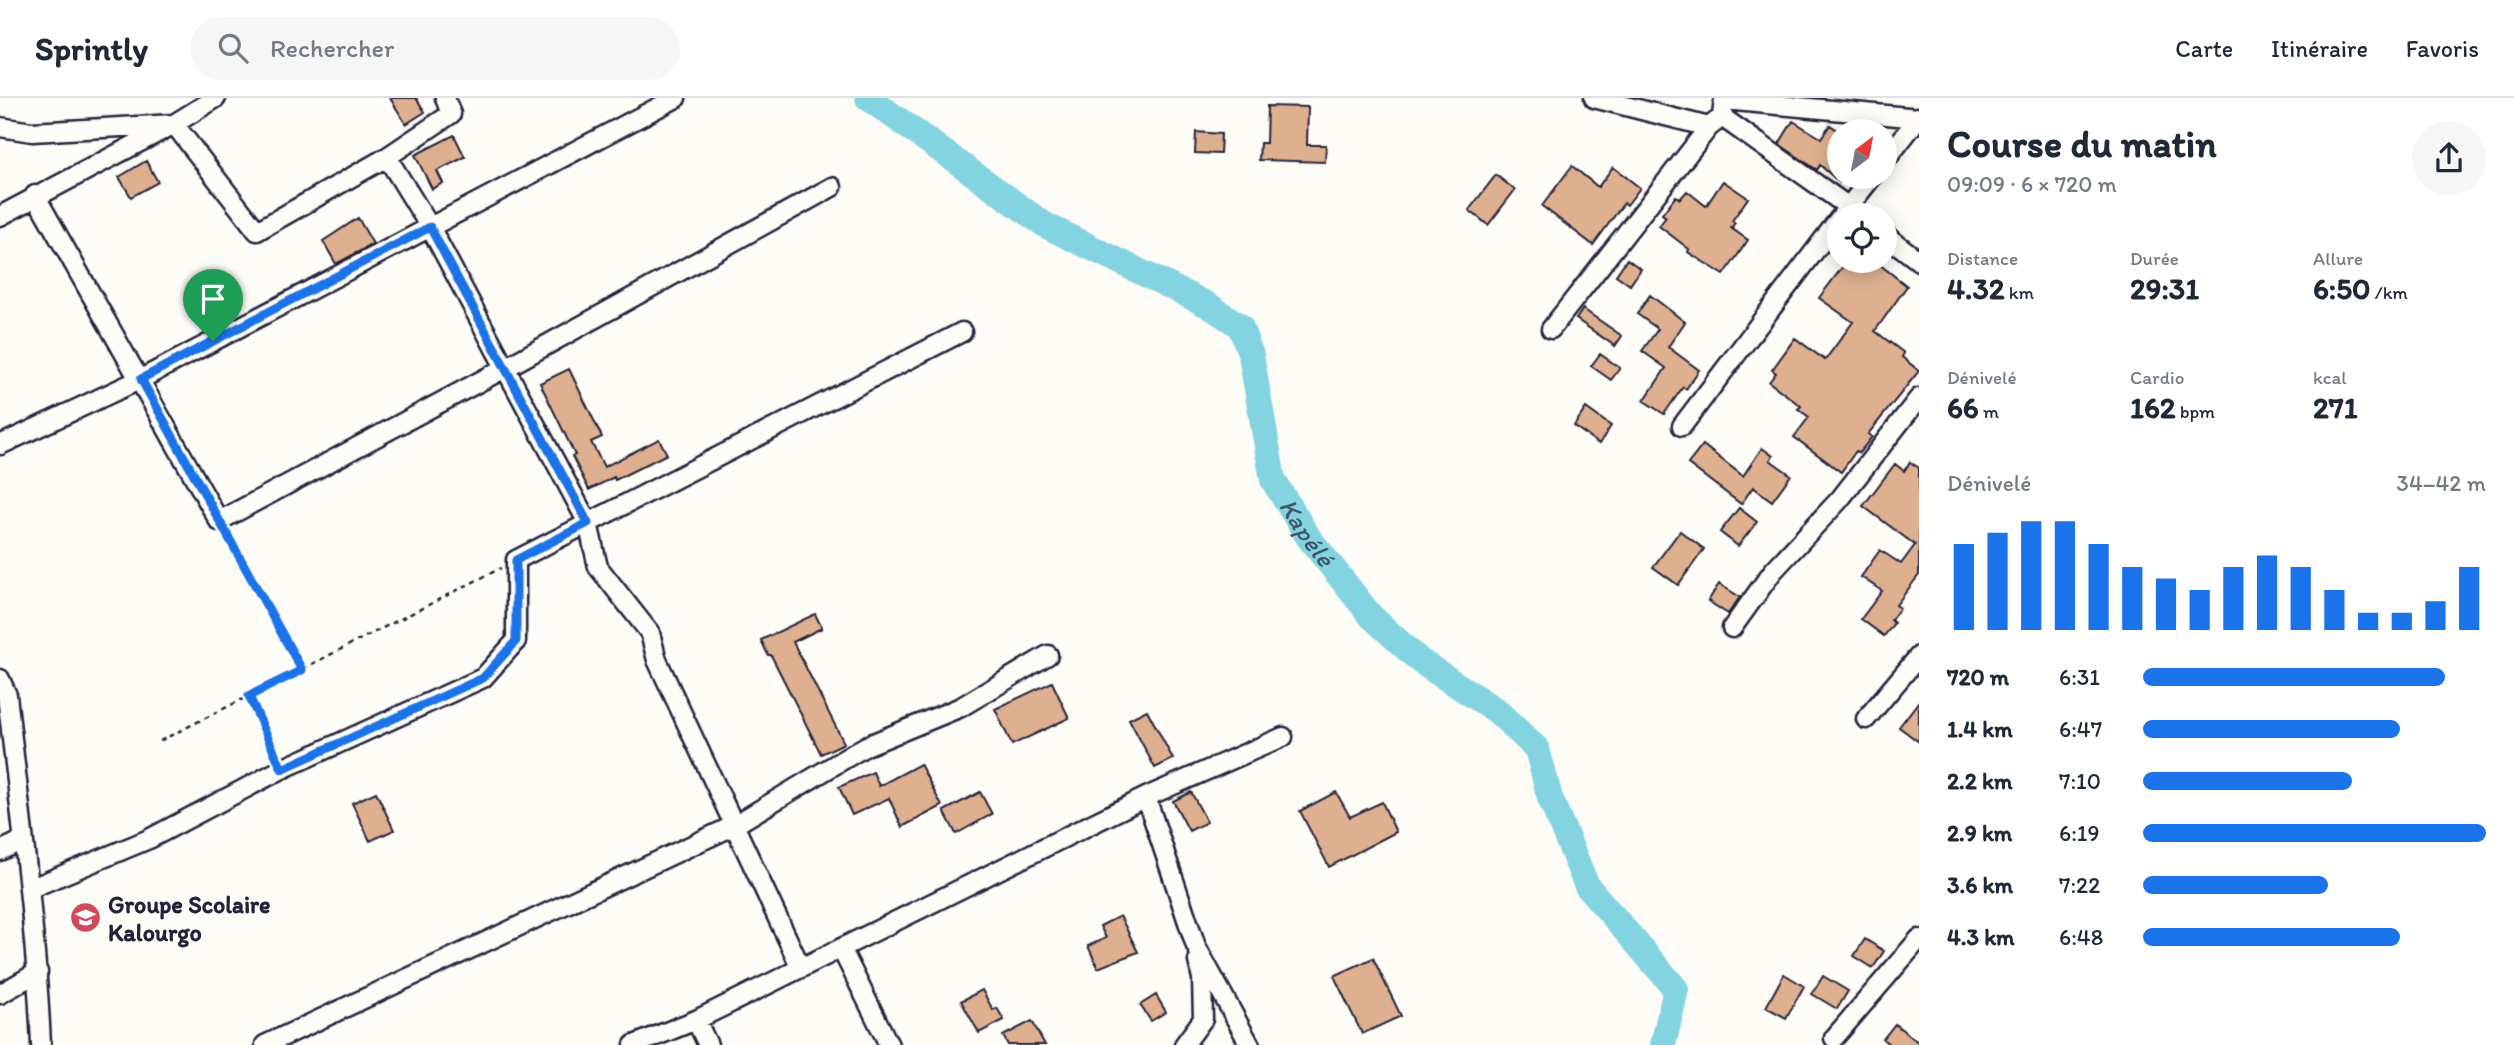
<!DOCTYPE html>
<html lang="fr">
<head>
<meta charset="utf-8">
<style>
  body { margin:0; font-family:Itim,sans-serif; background:#f6f6f7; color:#1f2937; height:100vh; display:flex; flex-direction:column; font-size:26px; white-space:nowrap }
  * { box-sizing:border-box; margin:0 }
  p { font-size:23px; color:#747a83 }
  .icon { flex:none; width:38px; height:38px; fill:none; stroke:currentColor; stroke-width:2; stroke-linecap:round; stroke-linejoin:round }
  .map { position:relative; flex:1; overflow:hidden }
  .details { display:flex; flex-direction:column; background:#fff; width:595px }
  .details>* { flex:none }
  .needle { width:46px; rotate:32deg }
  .tools { position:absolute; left:1827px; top:21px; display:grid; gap:14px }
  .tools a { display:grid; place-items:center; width:70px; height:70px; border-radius:50%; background:#fff; box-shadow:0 4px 18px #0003; font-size:35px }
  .pin { position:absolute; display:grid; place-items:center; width:60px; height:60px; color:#fff; margin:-72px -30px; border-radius:50% 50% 50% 0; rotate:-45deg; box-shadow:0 0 7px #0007 }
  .pin .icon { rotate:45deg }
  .round { display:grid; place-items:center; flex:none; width:74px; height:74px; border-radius:37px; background:#f6f6f7 }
  .summary { display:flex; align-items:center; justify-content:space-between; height:119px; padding:0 28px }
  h1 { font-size:38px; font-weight:700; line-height:52px }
  .metrics { display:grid; grid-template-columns:repeat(3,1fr); gap:10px; height:119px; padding:7px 28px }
  .metrics div { display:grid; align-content:center }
  .metrics b { font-size:30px; font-weight:700 }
  .metrics small { font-size:19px; font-weight:400 }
  .metrics p { font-size:19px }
  .chart { height:196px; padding:14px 28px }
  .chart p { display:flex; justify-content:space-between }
  .chart svg { width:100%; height:126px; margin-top:7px; stroke:#1a73e8; stroke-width:6 }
  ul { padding:0 28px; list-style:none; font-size:23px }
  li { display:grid; grid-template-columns:112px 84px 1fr; align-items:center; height:52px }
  li i { height:18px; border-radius:9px; background:#1a73e8 }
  header { display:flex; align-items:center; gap:42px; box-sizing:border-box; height:98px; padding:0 35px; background:#fff; border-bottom:2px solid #e0e1e3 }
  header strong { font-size:33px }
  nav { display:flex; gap:38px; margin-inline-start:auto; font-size:24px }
  .search { width:490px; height:63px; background:#f6f6f7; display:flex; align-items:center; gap:18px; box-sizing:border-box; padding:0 24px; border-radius:38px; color:#747a83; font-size:26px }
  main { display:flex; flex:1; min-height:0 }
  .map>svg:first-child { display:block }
</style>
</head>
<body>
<header>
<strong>Sprintly</strong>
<div class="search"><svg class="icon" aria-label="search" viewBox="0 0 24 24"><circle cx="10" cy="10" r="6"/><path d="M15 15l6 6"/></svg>Rechercher</div>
<nav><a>Carte</a><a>Itinéraire</a><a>Favoris</a></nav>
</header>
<main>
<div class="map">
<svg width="1919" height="947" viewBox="0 0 1919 947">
  <rect width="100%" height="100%" fill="#fdfcf7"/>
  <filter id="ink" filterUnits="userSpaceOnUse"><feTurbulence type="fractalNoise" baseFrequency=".0143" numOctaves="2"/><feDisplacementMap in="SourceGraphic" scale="14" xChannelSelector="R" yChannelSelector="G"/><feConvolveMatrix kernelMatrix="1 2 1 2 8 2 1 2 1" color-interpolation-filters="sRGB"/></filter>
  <g filter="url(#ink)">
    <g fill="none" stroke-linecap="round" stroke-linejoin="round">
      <path stroke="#84d3e1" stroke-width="26" id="s1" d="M868,0l177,127 163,80 32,21 11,29 22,125 36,58 62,78 49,45 77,50 40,38 13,49 37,88 89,103 -13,56"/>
    </g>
    <path fill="#dfb090" stroke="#22223b" stroke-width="2" d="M390,0h26l9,14 -19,12z
      M1267,8l41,1 -1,38h19l-1,17 -66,-2 1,-17h6z
      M1793,23l28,17 9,-13 9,6v51l-19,-17 -3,5 -38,-26z
      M1196,34l25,2 -1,20 -25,-1z
      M454,37l11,22 -28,14 6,12 -11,6 -17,-34z
      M146,63l12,21 -27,15 -12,-20z
      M1572,68l26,21 15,-20 27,21 -13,17 -3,-2 -31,42 -51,-39z
      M1496,77l19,15 -27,35 -19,-15z
      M1723,83l25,17 -16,23 3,2 -4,5 17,12 -24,35 -36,-23 1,-3 -30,-23 7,-9 -4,-3 14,-18 4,3 7,-8 19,15z
      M358,120l15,26 -37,20 -13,-23z
      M1627,161l14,10 -11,16 -14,-10z
      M1847,163h28l32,25 -32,45 29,22 -2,4 17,14 -51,63 4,3 -13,16 -3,-2 -15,21 -47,-35 15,-20 -11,-8 3,-3 -32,-24 7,-9 -4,-3 23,-32 30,22 28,-38 -34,-24z
      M1650,197l35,27 -17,25 31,23 -13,19 -3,-2 -19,27 -20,-13 22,-33 -24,-17 16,-22 -21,-15z
      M1583,211l39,27 -7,10 -39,-27z
      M1600,256l20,14 -9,12 -20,-14z
      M569,271l33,68 -11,5 13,25 55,-28 8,15 -52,26 -1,-3 -25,13 -17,-34 3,-1 -35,-72z
      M1586,310l25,18 -12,18 -25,-18z
      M1703,347l40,31 19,-28 11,8 -3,4 21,15 -19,26 -19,-14 -12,17 -53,-40z
      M1910,364l9,6v107l-23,30 4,3 -9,12 3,3 -10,13 -23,-17 21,-28 -21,-14 19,-27 21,14 14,-19 -52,-39 32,-42 9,7z
      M1739,410l18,14 -19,24 -18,-14z
      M1680,433l24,18 -26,36 -25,-18z
      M1719,486l21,13 -12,17 -20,-13z
      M815,516l7,14 -29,14 51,101 -23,11 -50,-99h-3l-7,-15z
      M1052,584l17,36 -57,27 -17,-36z
      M1919,603v41l-20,-15z
      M1147,612l26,49 -18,9 -26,-49z
      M920,666l22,42 -40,21 -13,-29 -37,17 -13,-28 34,-15 6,14z
      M376,694l18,38 -24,11 -18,-38z
      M980,694l12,22 -36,20 -12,-23z
      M1191,694l16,30 -18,9 -16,-30z
      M1336,694l14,25 32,-15 14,30 -67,35 -29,-56z
      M1120,818l18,36 -40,16 -10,-22 18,-8 -6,-12z
      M1865,841l19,12 -11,17 -19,-12z
      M1373,860l28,58 -39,18 -28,-58z
      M1784,876l20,12 -18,32 -20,-11z
      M1823,878l25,15 -11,18 -25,-15z
      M982,892l11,20 4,-2 7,12 -25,13 -18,-32z
      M1156,897l10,17 -15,9 -11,-16z
      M1032,923l13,24h-37l-5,-9z
      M1895,926l24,19v2h-29l-7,-6z"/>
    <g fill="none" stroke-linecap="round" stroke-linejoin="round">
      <defs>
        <path id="street" d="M1594,0l115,29
          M1724,2l195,18
          M1722,19l138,98
          M0,29l32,5 142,-8 83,107 130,-74 64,-43 -6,-16
          M387,59l43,70 158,296 10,44 52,66 7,27 144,308
          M1885,63l34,-44
          M35,97l184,326 286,-153 327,-181
          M1842,117l30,-38
          M0,118l174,-92 42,-26
          M1885,137l34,26
          M1551,231l158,-202 13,-10 2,-19
          M1682,328l157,-207
          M0,347l141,-66 535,-281
          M1732,530l41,-57 67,-72 79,-101
          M0,581l7,16c13,116 29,233 34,350
          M1866,621l53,-63
          M1146,699l50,149 54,99
          M0,753l23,-11
          M29,791l120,-50 133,-70 201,-91 33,-37v-81l446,-228
          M841,850l48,97
          M0,896l38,-22
          M696,922l12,25
          M1834,940l85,-99
          M265,947l468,-219 133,-80 95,-39 87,-52
          M634,947l62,-25 450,-223 137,-60
          M1184,947l19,-26 -1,-41 -4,-17"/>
      </defs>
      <use href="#street" stroke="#22223b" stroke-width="23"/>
      <path stroke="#22223b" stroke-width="2.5" stroke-dasharray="5 5" stroke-linecap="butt" d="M227,438l75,134
        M249,598l26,58
        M160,643l341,-173"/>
      <use href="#street" stroke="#fdfcf7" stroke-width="18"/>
    </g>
  </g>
  <g fill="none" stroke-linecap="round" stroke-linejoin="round" filter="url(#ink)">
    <defs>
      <path id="route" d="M430,129l158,296 -72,37v81l-33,37 -201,91 -33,-73 53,-26 -161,-291z"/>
    </defs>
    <use href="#route" stroke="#fff" stroke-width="14"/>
    <use href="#route" stroke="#1a73e8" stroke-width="9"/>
  </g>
  <defs>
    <symbol id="school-disc" viewBox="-11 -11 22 22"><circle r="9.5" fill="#d1495b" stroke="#fdfcf7"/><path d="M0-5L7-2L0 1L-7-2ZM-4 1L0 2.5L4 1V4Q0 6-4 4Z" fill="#fff"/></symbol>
  </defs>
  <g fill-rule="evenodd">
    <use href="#school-disc" x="68" y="802" width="35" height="35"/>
  </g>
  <g text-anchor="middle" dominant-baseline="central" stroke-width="5" stroke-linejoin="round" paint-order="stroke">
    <g font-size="24" font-weight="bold" fill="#22223b" stroke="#fdfcf7" text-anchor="start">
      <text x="108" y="806">Groupe Scolaire<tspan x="108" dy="28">Kalourgo</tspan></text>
    </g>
    <g font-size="26" font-style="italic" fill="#3f576d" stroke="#fdfcf7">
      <text stroke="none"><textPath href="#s1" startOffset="658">Kapélé</textPath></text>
    </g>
  </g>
</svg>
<div class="tools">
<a><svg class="needle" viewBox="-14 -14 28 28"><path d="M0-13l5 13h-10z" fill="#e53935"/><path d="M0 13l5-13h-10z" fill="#747a83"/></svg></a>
<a><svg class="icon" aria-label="locate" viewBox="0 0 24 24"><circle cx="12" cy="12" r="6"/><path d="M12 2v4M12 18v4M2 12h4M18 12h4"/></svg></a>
</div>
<div class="pin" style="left:213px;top:243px;background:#1e9e55"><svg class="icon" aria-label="arrive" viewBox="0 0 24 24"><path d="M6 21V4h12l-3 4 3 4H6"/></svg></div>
</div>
<section class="details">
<div class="summary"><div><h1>Course du matin</h1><p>09:09 · 6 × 720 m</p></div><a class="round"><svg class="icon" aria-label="share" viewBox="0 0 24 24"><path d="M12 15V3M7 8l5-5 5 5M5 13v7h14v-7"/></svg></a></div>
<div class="metrics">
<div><p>Distance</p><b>4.32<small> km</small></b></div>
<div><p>Durée</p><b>29:31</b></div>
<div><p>Allure</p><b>6:50<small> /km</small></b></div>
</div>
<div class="metrics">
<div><p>Dénivelé</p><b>66<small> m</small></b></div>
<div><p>Cardio</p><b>162<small> bpm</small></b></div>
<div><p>kcal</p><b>271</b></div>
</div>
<div class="chart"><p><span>Dénivelé</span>34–42 m</p>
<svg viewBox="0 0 160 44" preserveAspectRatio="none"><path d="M5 44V14M15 44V10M25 44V6M35 44V6M45 44V14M55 44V22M65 44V26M75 44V30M85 44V22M95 44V18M105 44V22M115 44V30M125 44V38M135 44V38M145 44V34M155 44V22"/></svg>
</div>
<ul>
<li><b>720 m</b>6:31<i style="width:88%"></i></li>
<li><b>1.4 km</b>6:47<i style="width:75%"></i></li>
<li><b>2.2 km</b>7:10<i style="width:61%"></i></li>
<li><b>2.9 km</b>6:19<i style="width:100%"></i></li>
<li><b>3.6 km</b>7:22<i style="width:54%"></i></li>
<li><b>4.3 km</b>6:48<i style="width:75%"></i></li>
</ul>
</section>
</main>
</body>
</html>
